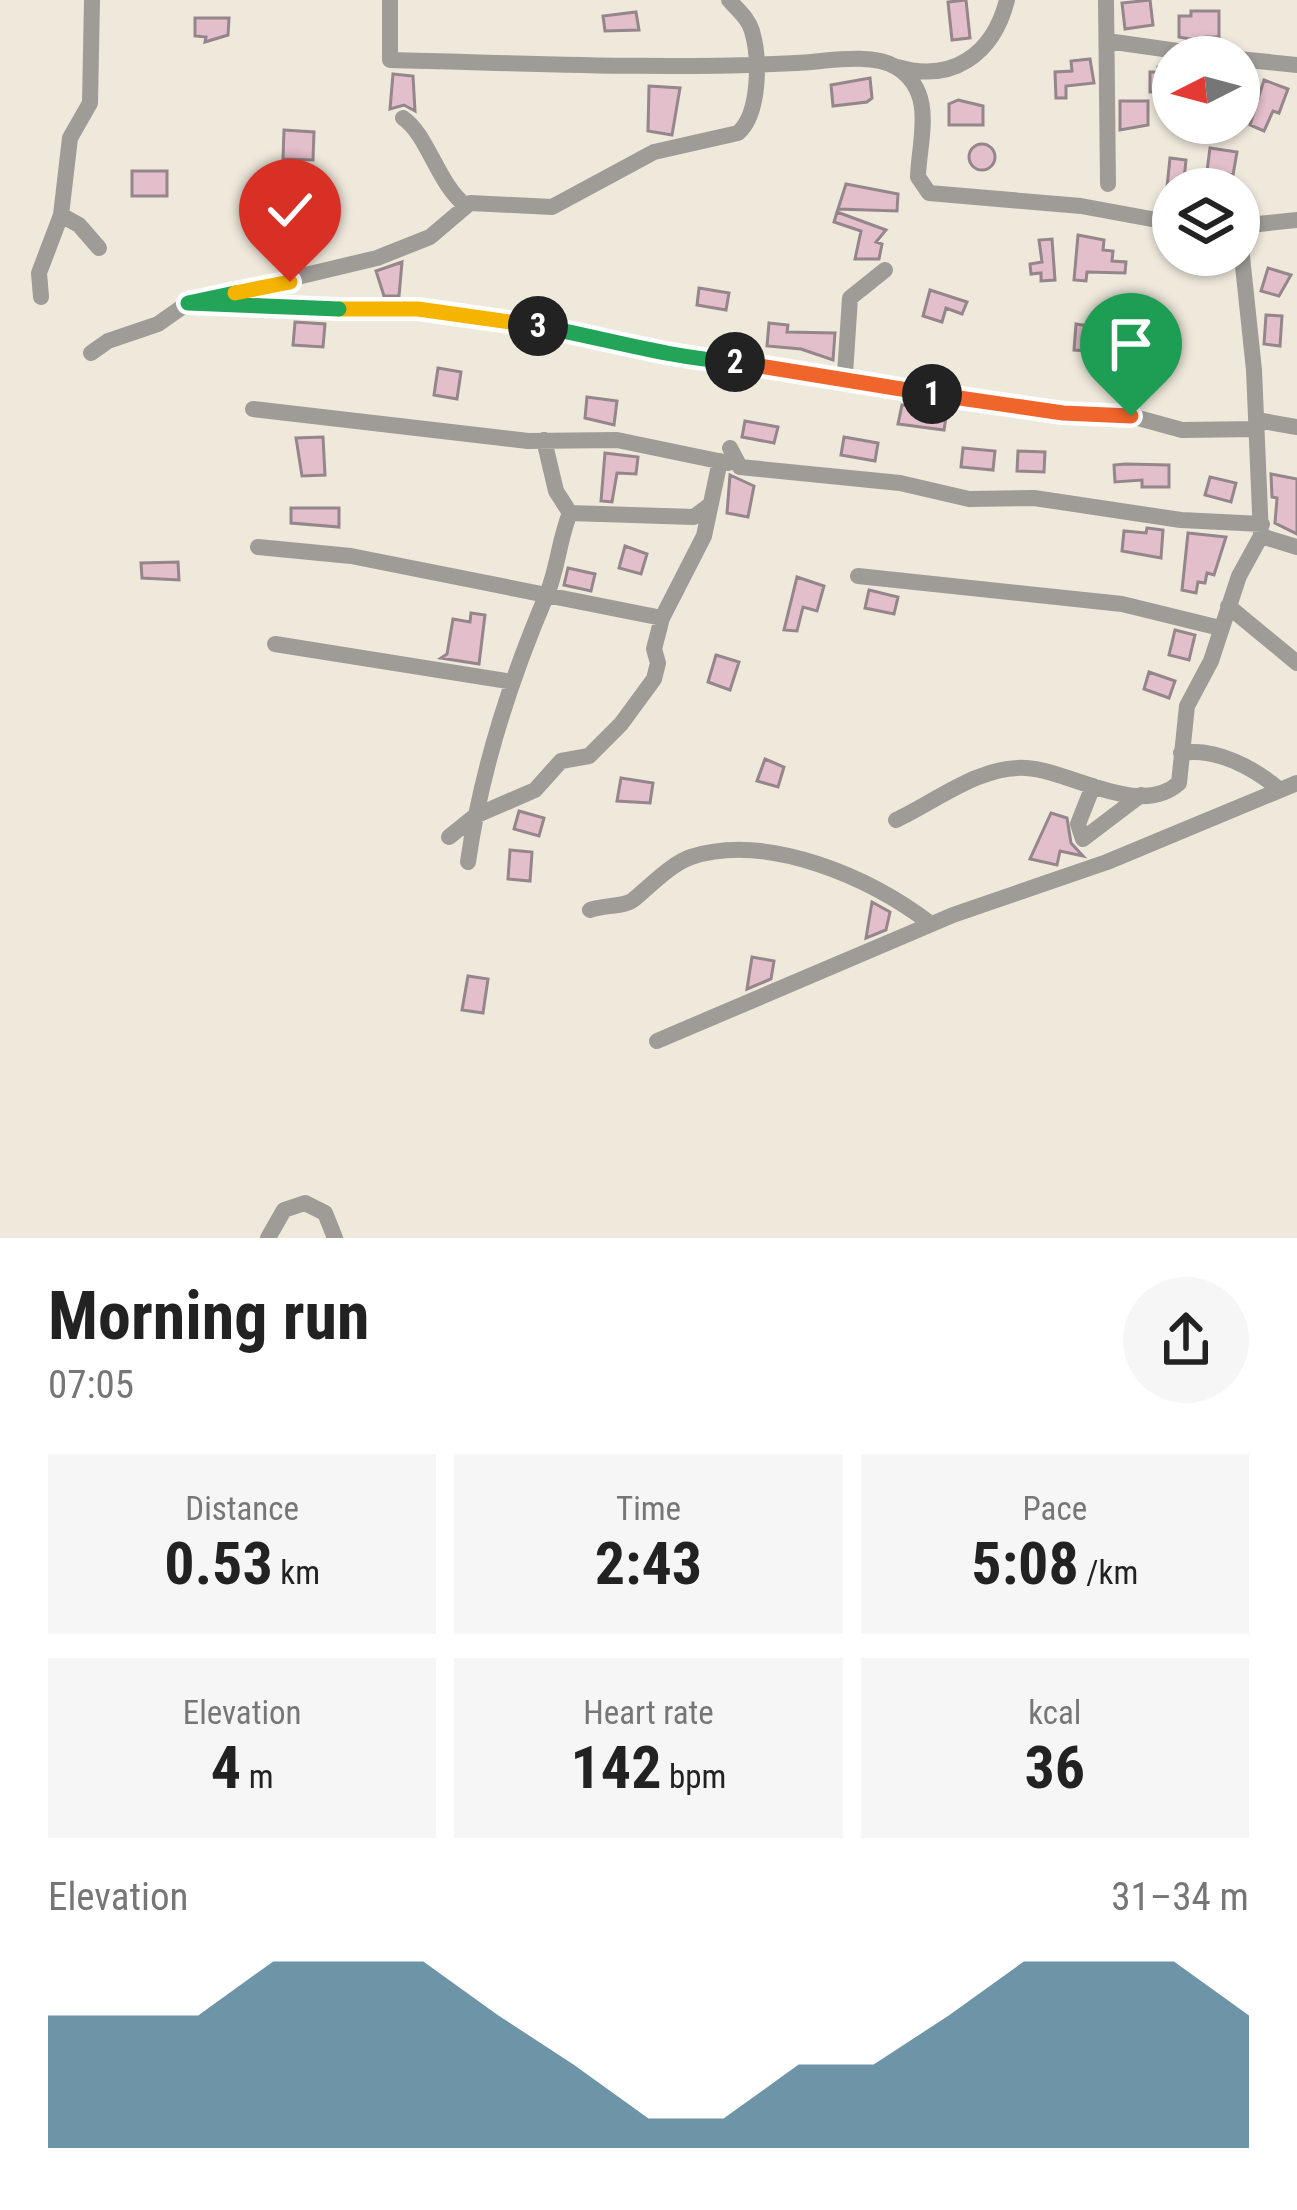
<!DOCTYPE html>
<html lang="en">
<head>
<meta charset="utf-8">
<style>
  body { margin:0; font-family:"Roboto Condensed",sans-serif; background:#f6f6f6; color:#222; height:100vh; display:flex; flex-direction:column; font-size:45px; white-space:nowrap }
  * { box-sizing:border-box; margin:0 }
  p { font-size:39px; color:#767676 }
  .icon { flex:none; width:66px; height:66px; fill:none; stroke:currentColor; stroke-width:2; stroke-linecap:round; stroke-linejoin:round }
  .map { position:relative; height:1238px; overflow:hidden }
  .details { display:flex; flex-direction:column; background:#fff; flex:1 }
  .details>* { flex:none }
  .needle { width:78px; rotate:264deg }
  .buttons { position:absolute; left:1152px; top:36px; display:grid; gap:24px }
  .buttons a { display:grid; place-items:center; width:108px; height:108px; border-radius:50%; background:#fff; box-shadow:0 3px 9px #0004; font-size:60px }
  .pin { position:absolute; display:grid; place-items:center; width:102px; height:102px; color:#fff; margin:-123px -51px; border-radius:50% 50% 50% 0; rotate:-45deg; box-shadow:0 0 12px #0007 }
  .pin .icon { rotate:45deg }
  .km { position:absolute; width:60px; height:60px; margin:-30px; border-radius:50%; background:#222; color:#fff; font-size:33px; line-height:60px; text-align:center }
  .round { display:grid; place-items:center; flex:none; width:126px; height:126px; border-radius:63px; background:#f6f6f6 }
  .summary { display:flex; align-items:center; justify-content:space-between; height:204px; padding:0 48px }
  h1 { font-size:66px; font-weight:700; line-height:90px }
  .stats { display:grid; grid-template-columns:repeat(3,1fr); gap:18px; height:204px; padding:12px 48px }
  .stats div { display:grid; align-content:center; border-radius:0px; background:#f6f6f6; text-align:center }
  .stats b { font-size:60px; font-weight:700 }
  .stats small { font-size:33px; font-weight:400 }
  .stats p { font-size:33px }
  .chart { height:336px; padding:24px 48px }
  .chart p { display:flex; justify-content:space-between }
  .chart svg { width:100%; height:216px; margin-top:12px; fill:#326884; opacity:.7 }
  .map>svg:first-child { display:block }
</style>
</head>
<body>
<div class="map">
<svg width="1297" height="1238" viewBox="0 0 1297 1238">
  <rect width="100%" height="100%" fill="#efe9dc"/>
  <path fill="#e3becb" stroke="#94868a" stroke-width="3" d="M966,0l4,38 -18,2 -4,-38z
    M1150,0l3,25 -28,4 -3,-26z
    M1191,11h28v26h-13v5l-27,-5v-21h12z
    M636,12l3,18 -34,1 -2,-15z
    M195,18h34l-1,17 -23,7 1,-5 -11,-1z
    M1090,59l4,24 -28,3v12h-10l-1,-26 17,-1 -1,-10z
    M1158,67h15v24l-23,1v-20h8z
    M393,74l20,2 2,35 -11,-6 -14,4z
    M870,78l2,20 -5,4 -34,4 -2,-21z
    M1264,80l24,9 -9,24 -6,-2 -9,20 -14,-6z
    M649,86l31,2 -8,47 -24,-4z
    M958,100l25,6v19h-34v-21z
    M1120,101h28v24l-28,5z
    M284,130l30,2 -1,28 -30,-1z
    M969 157a13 13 0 1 1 26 0a13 13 0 1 1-26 0Z
    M1210,148l27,4 -4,23 -26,-4z
    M1170,158l16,2 -3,29 -16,-2z
    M132,171h35v25h-35z
    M846,184l52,10 -1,17 -59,-2z
    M837,212l49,18 -10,12 6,2 -3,15h-24l6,-28 -27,-9z
    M1078,235l26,5 -1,10 10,1 -1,10 14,1 -1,11 -38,-1 -1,9 -12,-1z
    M1052,239l3,41 -14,1v-8l-10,1 -1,-10 12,-2 -3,-22z
    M402,262l-3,34h-15l-8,-25z
    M1268,268l23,7 -12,21 -18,-5z
    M699,288l30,5 -3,17 -29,-5z
    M930,290l37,12 -5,12 -16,-6 -4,14 -19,-6z
    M1266,315l16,1 -2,30 -16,-2z
    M295,322l30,2 -2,23 -30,-2z
    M769,323l19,2 -1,7 48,1 -2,27 -32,-11 -34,-3z
    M1076,324l25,4 -1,8 9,1 -1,15 -34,-2z
    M438,368l23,4 -4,27 -23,-4z
    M587,397l30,4 -3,24 -29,-7z
    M902,405l45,6 -3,19 -46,-6z
    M745,421l33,6 -4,16 -32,-6z
    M323,437l2,38 -23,1 -6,-38z
    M844,437l34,6 -3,18 -34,-6z
    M963,448l32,3 -2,19 -32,-3z
    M1018,451l27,1 -1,20 -27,-1z
    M605,453l33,4 -2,17 -19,-1 -5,29 -11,-1z
    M1125,464l44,1v22h-27v-7l-27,2 -1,-17z
    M1271,474l26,5v55l-22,-11 2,-25 -5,-1z
    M730,475l24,11 -6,31 -21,-4z
    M1210,477l26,6 -5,19 -26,-7z
    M291,508h48v19l-48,-4z
    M1147,528l16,2 -2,28 -39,-7 2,-20 22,2z
    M1188,533l38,4 -12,38 -7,-2 -2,10 -7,-1 -2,11 -14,-3z
    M625,546l22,8 -6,20 -22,-6z
    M178,562l1,18 -37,-2 -1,-15z
    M568,568l27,6 -4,17 -27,-6z
    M797,577l27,9 -7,25 -14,-4 -6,24 -13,-1z
    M869,590l29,7 -4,17 -29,-6z
    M471,613l14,2 -6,49 -38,-6 6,-4 6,-35 17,3z
    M1175,630l20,5 -6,25 -20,-5z
    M716,655l23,7 -9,28 -22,-8z
    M1149,672l26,9 -6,17 -25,-9z
    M765,759l19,8 -6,20 -21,-6z
    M621,778l32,5 -3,20 -33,-2z
    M519,811l25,7 -5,18 -25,-7z
    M1051,813l16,5 4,25 12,13 -23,-5 -3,14 -27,-6z
    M510,850l22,2 -2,29 -22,-2z
    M872,902l18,10 -4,18 -20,8z
    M752,957l22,4 -3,18 -24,10z
    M468,976l20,3 -5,34 -21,-3z"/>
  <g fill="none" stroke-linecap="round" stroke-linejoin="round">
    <path stroke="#9f9b97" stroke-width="16" d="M390,0v60c135,3 271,10 406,3 28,-1 74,-11 100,4 41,25 23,72 22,110l11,16 152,13 92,17
      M1106,0l2,184
      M1107,41l113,16
      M1239,59l58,6
      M897,67c55,16 96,-12 110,-67
      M403,118c25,17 34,65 63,88
      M61,215l18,10 20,23
      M1239,226l58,-6
      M885,270l-35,28 -5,76 4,5 63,8 41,13 178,16 51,14 75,-1
      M41,297l-2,-24 22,-58 9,-77 20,-35 2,-103
      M200,305l218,4 235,38 34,12 159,18
      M91,353l17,-12 50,-17 30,-21 189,-45 53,-21 40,-34 82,4 102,-55 84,-19c22,-19 22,-75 14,-102 -4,-13 -14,-21 -23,-31
      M253,409l275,32 89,-1 111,23
      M1257,420l40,7
      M544,440l12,51 14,22
      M730,448l10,19 160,16 69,16 65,-1 147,22 81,4
      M1261,536l36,11
      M258,547l93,9 311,62 42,-82 16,-75
      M858,576l264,28 98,24
      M1228,606l69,57
      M275,644l238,38
      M1181,753c35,-6 73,15 99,37
      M1093,786l-15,38 5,15 58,-44
      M896,820c39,-18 84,-55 130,-52 44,2 113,51 153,15l8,-77 24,-45 28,-85 22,-40 -7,-166 -15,-142
      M449,837l26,-21 60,-26 26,-29 28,-5 32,-32 33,-45 4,-16 -4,-14 8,-31
      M468,862c13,-91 43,-184 79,-268 11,-26 12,-55 23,-81l124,4 17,-13
      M590,910c13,-5 34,-3 43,-10 16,-13 39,-37 58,-43 77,-25 180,21 240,67
      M657,1041l296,-126 154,-53 190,-79
      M268,1238l16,-28 21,-7 20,10 10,25"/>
  </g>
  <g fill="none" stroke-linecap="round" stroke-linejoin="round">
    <defs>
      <path id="split-1" d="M932,394l131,19 68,3"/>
      <path id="split-2" d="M735,362l197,32"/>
      <path id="split-3" d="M538,326c66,12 131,32 197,36"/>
      <path id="split-4" d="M339,309h79l120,17"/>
      <path id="split-5" d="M235,293l-47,10 151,6"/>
      <path id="split-6" d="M235,293l55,-11"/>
    </defs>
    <use href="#split-1" stroke="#fff" stroke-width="24"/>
    <use href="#split-2" stroke="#fff" stroke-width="24"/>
    <use href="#split-3" stroke="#fff" stroke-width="24"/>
    <use href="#split-4" stroke="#fff" stroke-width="24"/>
    <use href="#split-5" stroke="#fff" stroke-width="24"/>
    <use href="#split-6" stroke="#fff" stroke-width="24"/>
    <use href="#split-1" stroke="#f0652b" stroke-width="15"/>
    <use href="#split-2" stroke="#f0652b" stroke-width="15"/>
    <use href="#split-3" stroke="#22a559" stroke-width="15"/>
    <use href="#split-4" stroke="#f5b400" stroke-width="15"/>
    <use href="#split-5" stroke="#22a559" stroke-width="15"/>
    <use href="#split-6" stroke="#f5b400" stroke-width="15"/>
  </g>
</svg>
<div class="buttons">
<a><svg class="needle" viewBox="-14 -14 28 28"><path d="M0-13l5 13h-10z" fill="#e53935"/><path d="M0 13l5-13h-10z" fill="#767676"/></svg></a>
<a><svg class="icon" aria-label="layers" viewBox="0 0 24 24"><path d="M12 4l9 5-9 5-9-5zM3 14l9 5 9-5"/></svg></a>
</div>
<div class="pin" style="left:1131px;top:416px;background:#1e9e55"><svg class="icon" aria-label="arrive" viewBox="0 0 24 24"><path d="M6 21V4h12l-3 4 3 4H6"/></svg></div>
<div class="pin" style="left:290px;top:282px;background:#d93025"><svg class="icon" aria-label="check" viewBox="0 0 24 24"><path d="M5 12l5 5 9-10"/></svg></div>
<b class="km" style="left:932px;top:394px">1</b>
<b class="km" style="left:735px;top:362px">2</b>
<b class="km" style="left:538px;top:326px">3</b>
</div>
<section class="details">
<div class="summary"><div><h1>Morning run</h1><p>07:05</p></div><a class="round"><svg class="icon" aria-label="share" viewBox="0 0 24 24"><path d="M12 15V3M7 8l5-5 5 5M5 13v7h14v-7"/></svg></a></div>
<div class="stats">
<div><p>Distance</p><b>0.53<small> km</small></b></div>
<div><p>Time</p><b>2:43</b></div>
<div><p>Pace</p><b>5:08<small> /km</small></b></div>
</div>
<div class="stats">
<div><p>Elevation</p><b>4<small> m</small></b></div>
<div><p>Heart rate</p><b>142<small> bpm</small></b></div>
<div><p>kcal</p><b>36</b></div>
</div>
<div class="chart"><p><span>Elevation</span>31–34 m</p>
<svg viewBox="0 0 160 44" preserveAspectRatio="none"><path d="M0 44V17L10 17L20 17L30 6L40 6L50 6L60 17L70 27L80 38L90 38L100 27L110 27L120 17L130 6L140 6L150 6L160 17V44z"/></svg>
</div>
</section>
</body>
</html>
